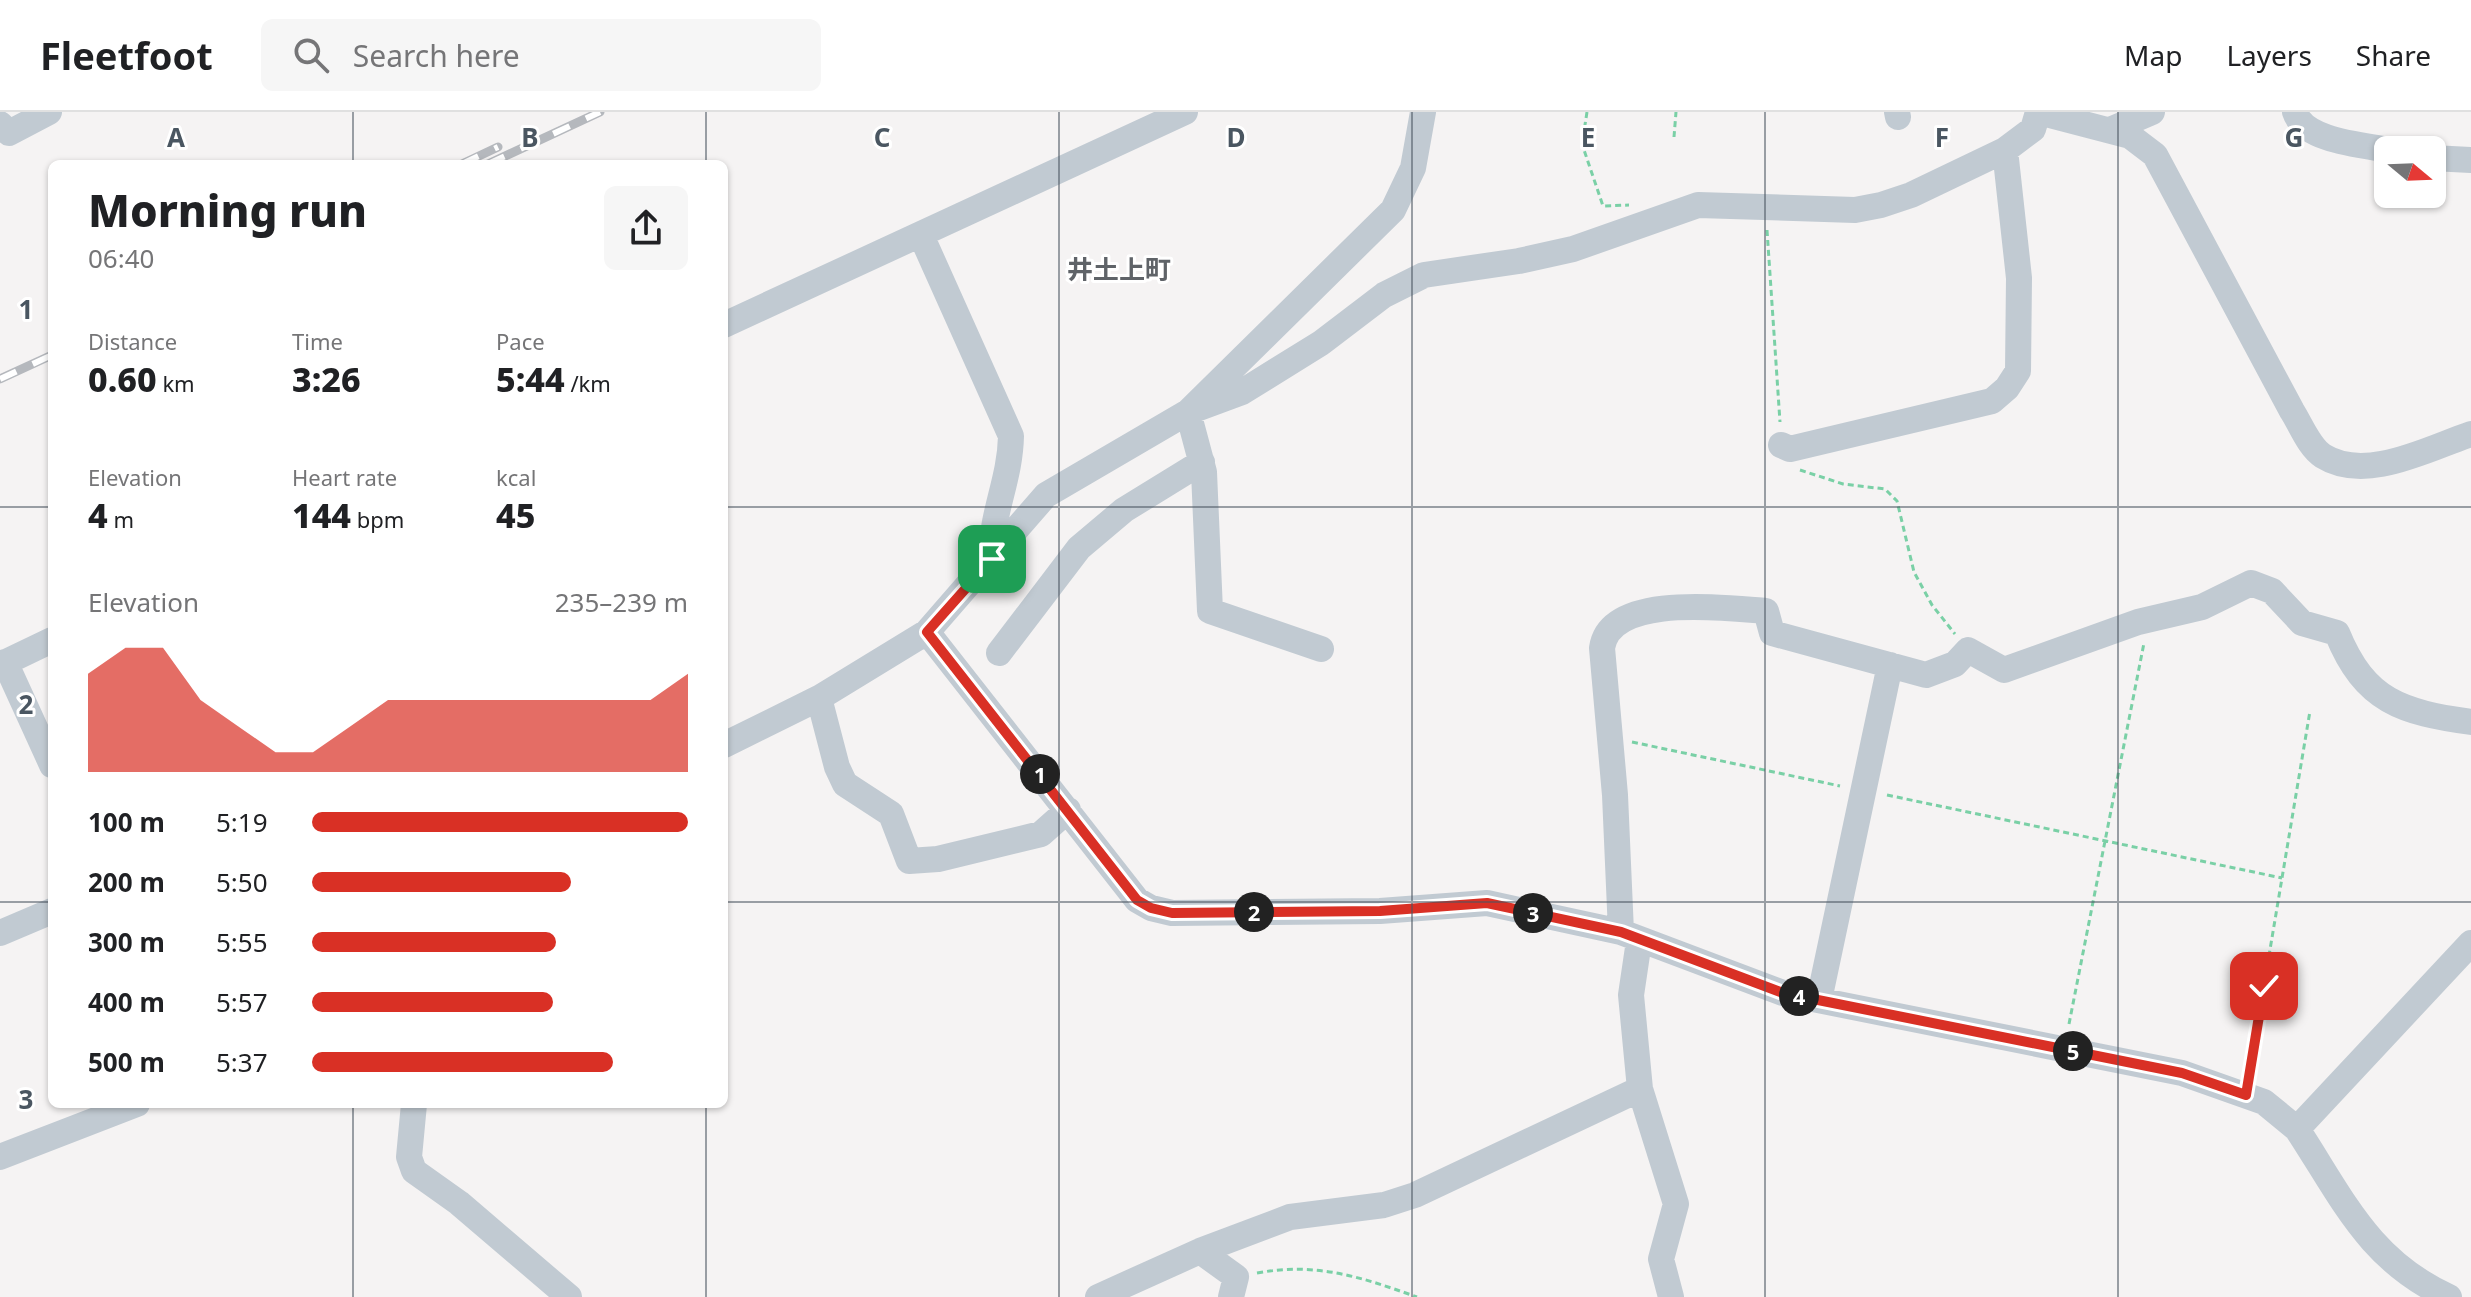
<!DOCTYPE html>
<html lang="en">
<head>
<meta charset="utf-8">
<style>
  body { margin:0; font-family:"Noto Sans","Noto Sans JP",sans-serif; background:#f6f6f6; color:#202124; height:100vh; display:flex; flex-direction:column; font-size:30px; white-space:nowrap }
  * { box-sizing:border-box; margin:0 }
  p { font-size:26px; color:#757577 }
  .icon { flex:none; width:44px; height:44px; fill:none; stroke:currentColor; stroke-width:2; stroke-linecap:round; stroke-linejoin:round }
  .map { position:relative; flex:1; overflow:hidden }
  .details { position:absolute; left:48px; top:48px; width:680px; height:948px; display:flex; flex-direction:column; background:#fff; border-radius:12px; box-shadow:0 2px 6px #0004 }
  .details>* { flex:none }
  .needle { width:52px; rotate:109deg }
  .controls { position:absolute; left:2374px; top:24px; display:grid; gap:16px }
  .controls a { display:grid; place-items:center; width:72px; height:72px; border-radius:12px; background:#fff; box-shadow:0 2px 6px #0004; font-size:40px }
  .pin { position:absolute; display:grid; place-items:center; width:68px; height:68px; color:#fff; margin:-34px; border-radius:16px; box-shadow:0 4px 12px #0006 }
  .km { position:absolute; width:40px; height:40px; margin:-20px; border-radius:50%; background:#222; color:#fff; font-size:22px; line-height:40px; text-align:center }
  .round { display:grid; place-items:center; flex:none; width:84px; height:84px; border-radius:12px; background:#f6f6f6 }
  .overview { display:flex; align-items:center; justify-content:space-between; height:136px; padding:0 40px }
  h1 { font-size:44px; font-weight:800; line-height:60px }
  .figures { display:grid; grid-template-columns:repeat(3,1fr); gap:12px; height:136px; padding:8px 40px }
  .figures div { display:grid; align-content:center }
  .figures b { font-size:34px; font-weight:800 }
  .figures small { font-size:22px; font-weight:400 }
  .figures p { font-size:22px }
  .chart { height:224px; padding:16px 40px }
  .chart p { display:flex; justify-content:space-between }
  .chart svg { width:100%; height:144px; margin-top:8px; fill:#d93025; opacity:.7 }
  ul { padding:0 40px; list-style:none; font-size:26px }
  li { display:grid; grid-template-columns:128px 96px 1fr; align-items:center; height:60px }
  li i { height:20px; border-radius:10px; background:#d93025 }
  header { display:flex; align-items:center; gap:48px; box-sizing:border-box; height:112px; padding:0 40px; background:#fff; border-bottom:2px solid #e0e0e0 }
  header strong { font-size:38px }
  nav { display:flex; gap:44px; margin-inline-start:auto; font-size:28px }
  .search { width:560px; height:72px; background:#f6f6f6; display:flex; align-items:center; gap:20px; box-sizing:border-box; padding:0 28px; border-radius:12px; color:#757577; font-size:30px }
  .map>svg:first-child { display:block }
</style>
</head>
<body>
<header>
<strong>Fleetfoot</strong>
<div class="search"><svg class="icon" aria-label="search" viewBox="0 0 24 24"><circle cx="10" cy="10" r="6"/><path d="M15 15l6 6"/></svg>Search here</div>
<nav><a>Map</a><a>Layers</a><a>Share</a></nav>
</header>
<div class="map">
<svg width="2471" height="1185" viewBox="0 0 2471 1185">
  <rect width="100%" height="100%" fill="#f5f3f3"/>
  <g fill="none" stroke-linecap="round" stroke-linejoin="round">
    <path stroke="#7ad0a6" stroke-width="3" stroke-dasharray="6 4" stroke-linecap="butt" d="M1587,0l-5,32 21,62 26,-1
      M1674,25l2,-25
      M1767,118l13,192
      M1800,358l43,14 42,5 12,12 17,71 18,33 23,29
      M1632,630l208,44
      M1887,683l395,83
      M2069,912l75,-381
      M2249,963l61,-364
      M1257,1161c60,-11 104,4 160,24"/>
    <path stroke="#c1cad2" stroke-width="26" d="M1897,0l1,5
      M2038,0l92,24 25,19 137,256c9,14 17,36 31,45 43,27 106,-8 148,-22
      M2295,0c9,29 68,33 94,38
      M0,12l9,9 40,-21
      M2110,18l42,-18
      M2432,46l39,2
      M921,123l90,201c-1,46 -21,79 -19,123
      M724,213l461,-213
      M1781,333l9,4 202,-48 15,-13 11,-17 1,-93 -14,-128
      M927,520l210,268 14,8 21,5 208,-2 107,-8 134,29 162,61 399,80 82,29 33,27c46,70 72,132 152,168
      M1321,537l-111,-38 -6,-139 -16,-60 54,-20 79,-49 63,-48 40,-20 95,-14 54,-12 125,-44 157,5 26,-5 30,-10 94,-45 28,-21 5,-17
      M999,541l80,-105 45,-38 78,-48
      M5,550l47,103
      M0,553l52,-25
      M819,586l18,69 8,17 46,30 18,47 29,-2 103,-25 27,-24
      M724,633l95,-47 108,-66 119,-137 142,-83 205,-202 20,-42 10,-56
      M1621,820l-6,-137 -13,-147c8,-55 123,-40 164,-37l6,22 154,42 29,-11 13,-14 36,20 134,-48 64,-15 49,-24 21,8 30,32 35,10c28,69 65,79 134,89
      M0,821l52,-22
      M1639,829l-8,54 9,94 36,115 -15,55 10,38
      M1819,888l71,-335
      M414,992l-5,53 5,14 45,32 110,94
      M2297,1017l174,-186
      M0,1045l137,-53
      M1200,1139l36,26 -5,20
      M1098,1185l102,-46 90,-34 94,-12 31,-10 225,-106"/>
    <defs>
      <path id="rail" d="M462,52l36,-17
        M488,52l112,-52
        M0,267l52,-24"/>
    </defs>
    <use href="#rail" stroke="#b5b8bd" stroke-width="9"/>
    <use href="#rail" stroke="#fff" stroke-width="6" stroke-dasharray="18" stroke-linecap="butt"/>
  </g>
  <g fill="none" stroke-linecap="round" stroke-linejoin="round">
    <defs>
      <path id="route" d="M992,447l-65,73 210,268 14,8 21,5 208,-2 107,-8 134,29 162,61 399,80 64,22 18,-109"/>
    </defs>
    <use href="#route" stroke="#fff" stroke-width="16"/>
    <use href="#route" stroke="#d93025" stroke-width="10"/>
  </g>
  <path fill="none" stroke="#4a5661" stroke-width="2" stroke-opacity="0.55" d="M353,0v52M706,0v52M1059,0v1185M1412,0v1185M1765,0v1185M2118,0v1185M0,395h52M724,395h1747M0,790h52M724,790h1747M353,992v193M706,992v193"/>
  <g text-anchor="middle" dominant-baseline="central" stroke-width="6" stroke-linejoin="round" paint-order="stroke">
    <g font-size="26" font-weight="bold" fill="#5f6368" stroke="#fff">
      <text x="1119" y="157">井土上町</text>
    </g>
  </g>
  <g font-size="26" text-anchor="middle" font-weight="bold" fill="#4a5661" stroke="#fff" stroke-width="6" stroke-linejoin="round" paint-order="stroke">
    <text x="176" y="35">A</text>
    <text x="530" y="35">B</text>
    <text x="882" y="35">C</text>
    <text x="1236" y="35">D</text>
    <text x="1588" y="35">E</text>
    <text x="1942" y="35">F</text>
    <text x="2294" y="35">G</text>
    <text x="26" y="207">1</text>
    <text x="26" y="602">2</text>
    <text x="26" y="997">3</text>
  </g>
</svg>
<div class="controls">
<a><svg class="needle" viewBox="-14 -14 28 28"><path d="M0-13l5 13h-10z" fill="#e53935"/><path d="M0 13l5-13h-10z" fill="#757577"/></svg></a>
</div>
<div class="pin" style="left:992px;top:447px;background:#1e9e55"><svg class="icon" aria-label="arrive" viewBox="0 0 24 24"><path d="M6 21V4h12l-3 4 3 4H6"/></svg></div>
<div class="pin" style="left:2264px;top:874px;background:#d93025"><svg class="icon" aria-label="check" viewBox="0 0 24 24"><path d="M5 12l5 5 9-10"/></svg></div>
<b class="km" style="left:1040px;top:662px">1</b>
<b class="km" style="left:1254px;top:800px">2</b>
<b class="km" style="left:1533px;top:801px">3</b>
<b class="km" style="left:1799px;top:884px">4</b>
<b class="km" style="left:2073px;top:939px">5</b>
<section class="details">
<div class="overview"><div><h1>Morning run</h1><p>06:40</p></div><a class="round"><svg class="icon" aria-label="share" viewBox="0 0 24 24"><path d="M12 15V3M7 8l5-5 5 5M5 13v7h14v-7"/></svg></a></div>
<div class="figures">
<div><p>Distance</p><b>0.60<small> km</small></b></div>
<div><p>Time</p><b>3:26</b></div>
<div><p>Pace</p><b>5:44<small> /km</small></b></div>
</div>
<div class="figures">
<div><p>Elevation</p><b>4<small> m</small></b></div>
<div><p>Heart rate</p><b>144<small> bpm</small></b></div>
<div><p>kcal</p><b>45</b></div>
</div>
<div class="chart"><p><span>Elevation</span>235–239 m</p>
<svg viewBox="0 0 160 44" preserveAspectRatio="none"><path d="M0 44V14L10 6L20 6L30 22L40 30L50 38L60 38L70 30L80 22L90 22L100 22L110 22L120 22L130 22L140 22L150 22L160 14V44z"/></svg>
</div>
<ul>
<li><b>100 m</b>5:19<i style="width:100%"></i></li>
<li><b>200 m</b>5:50<i style="width:69%"></i></li>
<li><b>300 m</b>5:55<i style="width:65%"></i></li>
<li><b>400 m</b>5:57<i style="width:64%"></i></li>
<li><b>500 m</b>5:37<i style="width:80%"></i></li>
</ul>
</section>
</div>
</body>
</html>
